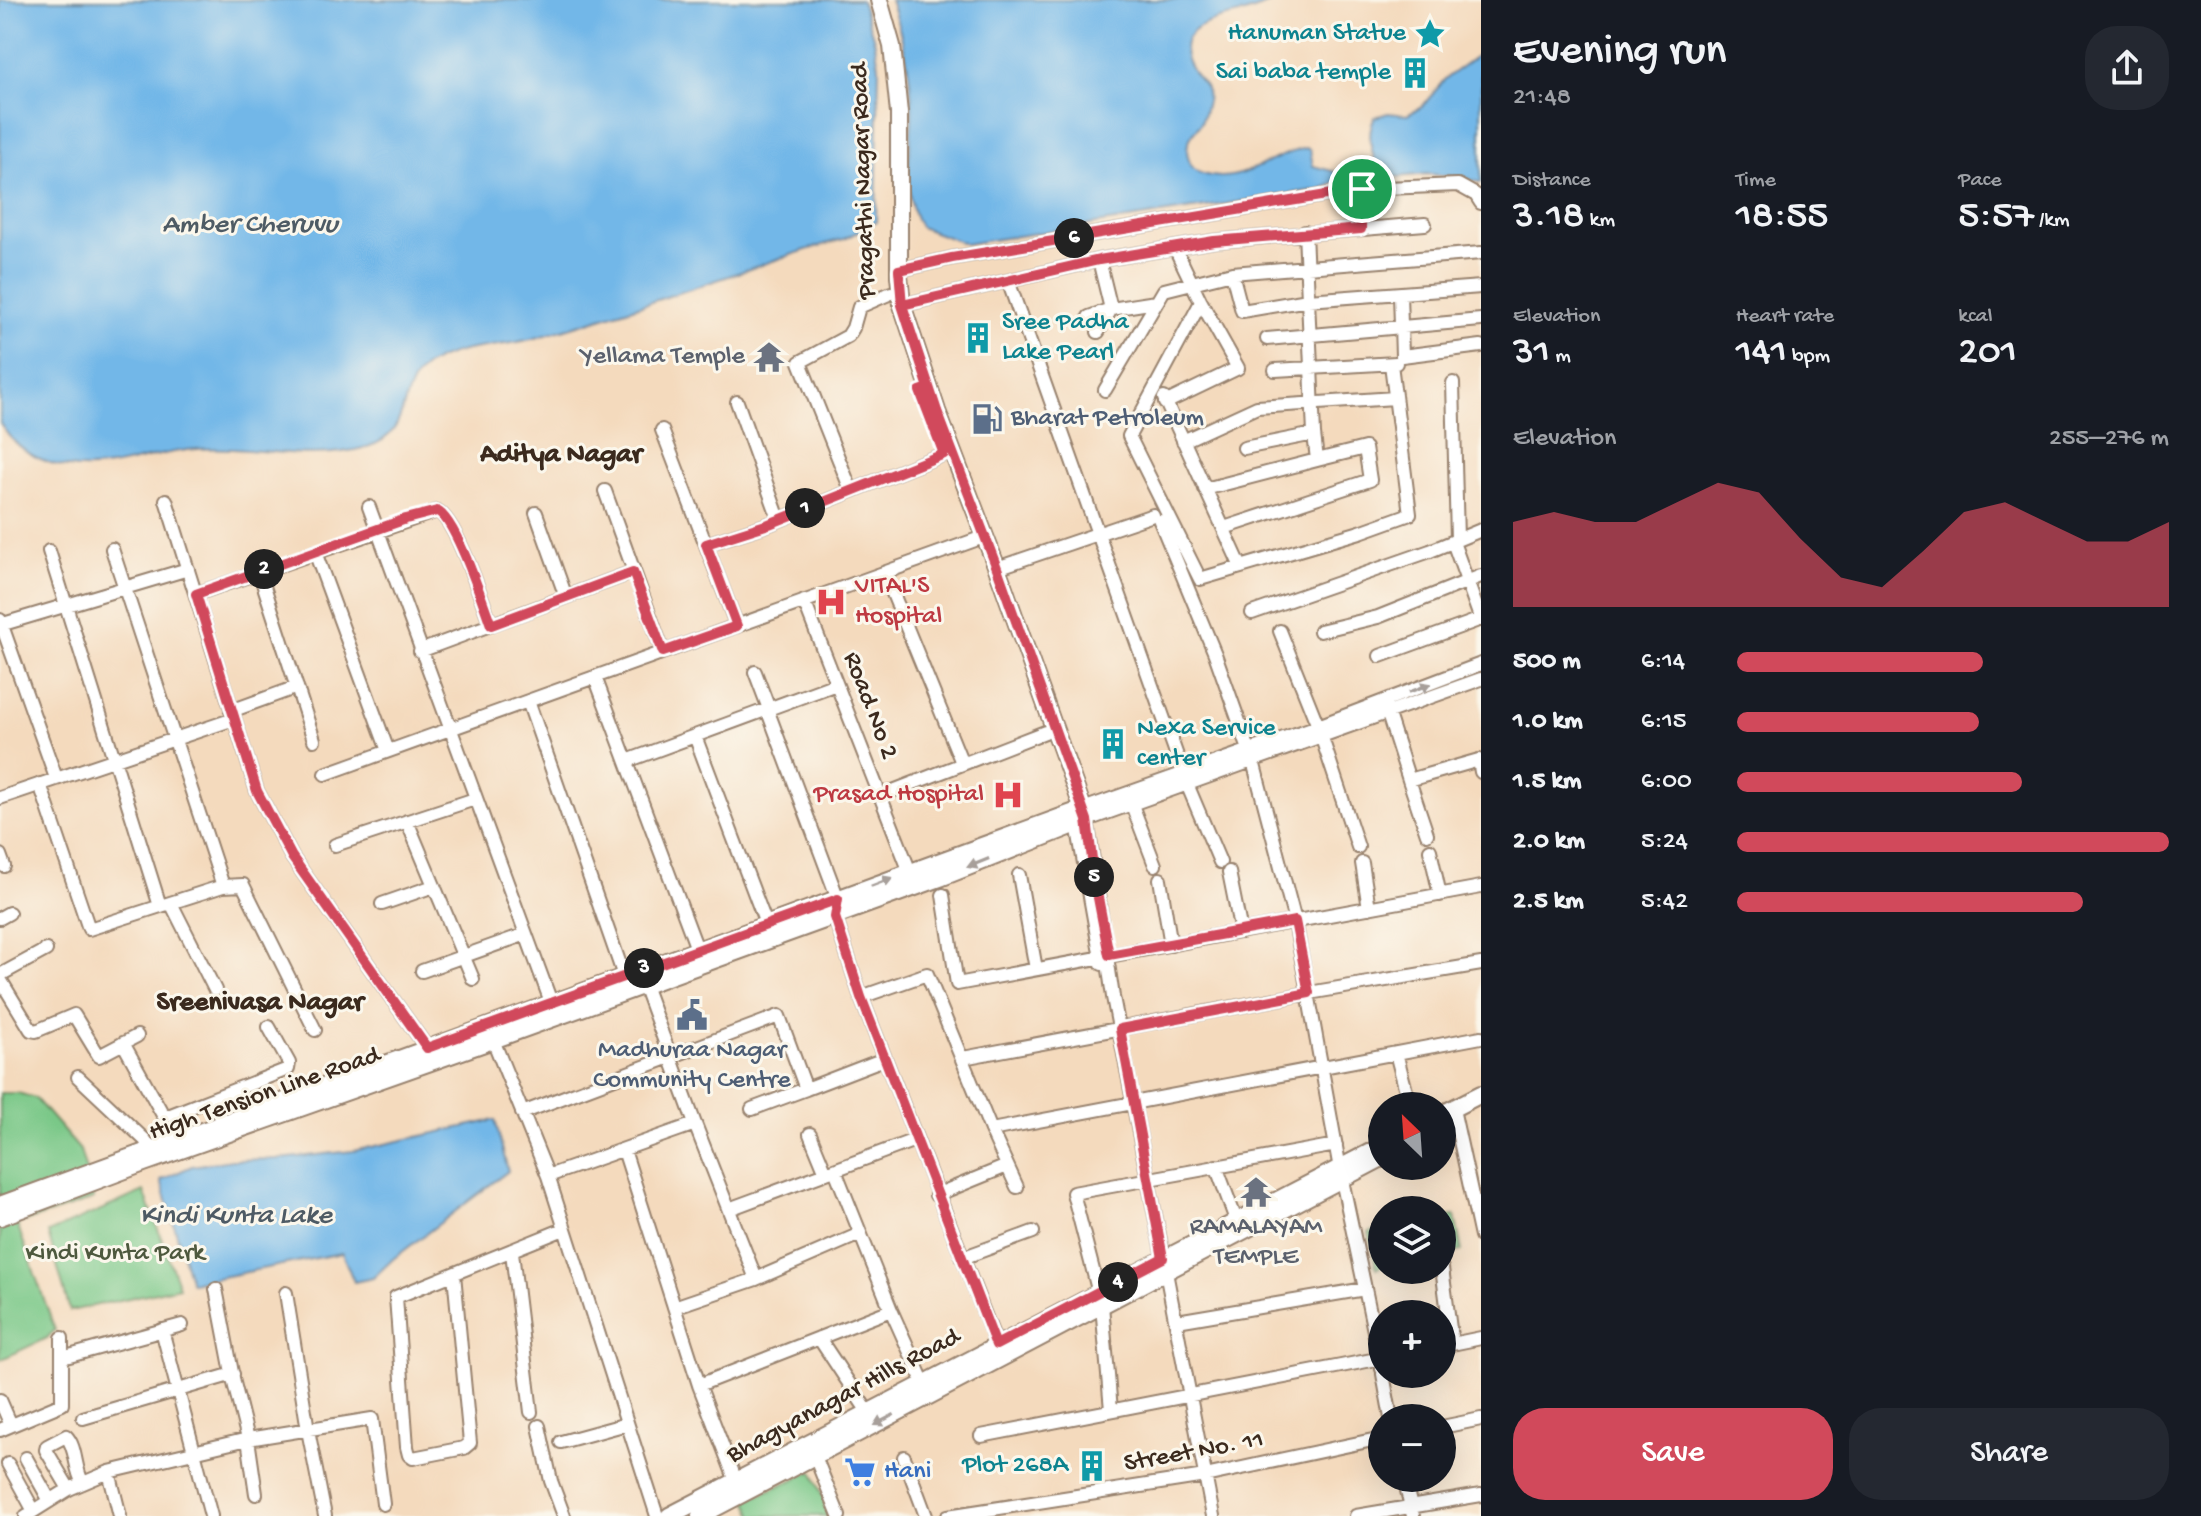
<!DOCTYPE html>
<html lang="en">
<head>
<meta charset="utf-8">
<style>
  body { margin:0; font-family:"Gochi Hand",sans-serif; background:#242831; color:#f1f3f6; height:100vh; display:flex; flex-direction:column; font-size:30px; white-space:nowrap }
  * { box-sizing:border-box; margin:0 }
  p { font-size:26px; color:#9ea1a6 }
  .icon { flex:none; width:44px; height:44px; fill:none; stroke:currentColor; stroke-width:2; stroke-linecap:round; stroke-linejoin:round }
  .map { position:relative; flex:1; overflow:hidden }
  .drawer { display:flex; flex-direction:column; background:#171b24; width:720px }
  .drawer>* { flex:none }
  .needle { width:52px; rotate:335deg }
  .buttons { position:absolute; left:1368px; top:1092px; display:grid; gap:16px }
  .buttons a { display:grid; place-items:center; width:88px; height:88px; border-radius:50%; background:#171b24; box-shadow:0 8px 32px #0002; font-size:40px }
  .pin { position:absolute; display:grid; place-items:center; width:68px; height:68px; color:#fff; margin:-34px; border:4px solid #fff; border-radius:50%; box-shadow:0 2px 8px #0007 }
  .km { position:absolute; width:40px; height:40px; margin:-20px; border-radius:50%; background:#222; color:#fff; font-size:22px; line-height:40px; text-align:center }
  .round { display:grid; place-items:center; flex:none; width:84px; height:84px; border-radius:32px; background:#242831 }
  .head { display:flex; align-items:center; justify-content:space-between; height:136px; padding:0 32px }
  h1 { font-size:44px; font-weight:600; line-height:60px }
  .figures { display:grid; grid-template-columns:repeat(3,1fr); gap:12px; height:136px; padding:8px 32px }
  .figures div { display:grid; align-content:center }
  .figures b { font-size:40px; font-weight:600 }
  .figures small { font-size:22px; font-weight:400 }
  .figures p { font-size:22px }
  .chart { height:224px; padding:16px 32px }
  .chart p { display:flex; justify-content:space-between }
  .chart svg { width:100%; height:144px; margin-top:8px; fill:#d1495b; opacity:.7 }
  .primary-button { display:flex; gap:16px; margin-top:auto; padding:16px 32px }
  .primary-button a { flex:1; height:92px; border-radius:32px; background:#d1495b; color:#fff; font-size:32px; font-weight:600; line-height:92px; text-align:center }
  .primary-button a+a { background:#242831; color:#f1f3f6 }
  ul { padding:0 32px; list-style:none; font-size:26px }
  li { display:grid; grid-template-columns:128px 96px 1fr; align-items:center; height:60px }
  li i { height:20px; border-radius:10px; background:#d1495b }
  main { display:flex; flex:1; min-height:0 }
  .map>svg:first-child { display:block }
</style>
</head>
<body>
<main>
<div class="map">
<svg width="1481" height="1516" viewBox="0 0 1481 1516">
  <rect width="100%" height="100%" fill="#fbf7ec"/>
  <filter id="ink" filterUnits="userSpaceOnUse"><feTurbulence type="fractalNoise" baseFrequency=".0125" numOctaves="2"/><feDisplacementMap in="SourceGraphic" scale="16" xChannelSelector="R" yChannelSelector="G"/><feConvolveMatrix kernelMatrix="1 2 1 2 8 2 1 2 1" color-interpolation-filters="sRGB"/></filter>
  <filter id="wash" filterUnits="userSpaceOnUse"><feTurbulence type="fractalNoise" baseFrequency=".006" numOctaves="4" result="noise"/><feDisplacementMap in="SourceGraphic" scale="32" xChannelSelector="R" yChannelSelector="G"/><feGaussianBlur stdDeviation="1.8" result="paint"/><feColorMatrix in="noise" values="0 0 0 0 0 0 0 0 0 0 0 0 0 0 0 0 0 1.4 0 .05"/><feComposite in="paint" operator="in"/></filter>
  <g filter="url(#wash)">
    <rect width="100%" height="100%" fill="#f4dabd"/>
    <path fill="#7ac888" stroke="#5a7953" stroke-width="2" d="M0,1093h18l17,5 45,52 14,49 -77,25 38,106 -8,8 -47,22z
      M144,1191l35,96 -109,24 -22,-78z
      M1455,1216l7,35 -20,4v-37z
      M1382,1230v36l-6,2 -7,-36z
      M812,1471l20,45h-78l-7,-16z"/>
    <path fill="#72b7e8" stroke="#567083" stroke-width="2" d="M0,0h861l14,43 4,23 -3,156 -32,17c-43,11 -85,27 -127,41 -59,20 -118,39 -178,57 -35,11 -79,7 -111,28 -34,23 -13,68 -61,82 -60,17 -120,-4 -180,3 -44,5 -79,25 -125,16 -26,-5 -49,-20 -62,-43z
      M890,0h388c-11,5 -23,10 -34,13 -30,7 -77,15 -52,57 7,12 18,15 15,31 -2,7 -3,17 -7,23 -6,9 -13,15 -13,27 1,10 5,20 16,23 38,13 66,-19 103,-26l4,2 3,16 23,6 -1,11 -14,6 -355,55 -46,-17c-20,-36 -8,-78 -8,-117 -1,-38 -9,-74 -22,-110z
      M1481,32v151l-19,-6 -35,-3 -40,4c-15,-13 -22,-44 -12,-61l13,-4 19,2 15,-8 23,-28 30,-22 5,-7z
      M495,1120l13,51 -115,88 -20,19 -19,4 -12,-29 -151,30 -30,-103 31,-14 40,-6 48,-1 73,-8z"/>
  </g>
  <g filter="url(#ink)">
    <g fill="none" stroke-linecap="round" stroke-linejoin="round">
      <defs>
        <path id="minor" d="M1361,229l1,-40
          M1099,260l12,49 45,-7
          M899,270l53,-12 410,-69 96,-4 18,10 5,8
          M1232,273l10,38 66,-11 173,-13
          M1011,289l176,495 33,78
          M1400,294l2,62 79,-10
          M1201,302l-72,134 71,143 160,-47 50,-18 -19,-150
          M902,305l197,-45 115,-19 211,-17
          M1089,317l22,-8
          M1098,332l13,-23
          M1267,339l214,-19
          M1275,370l121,-7
          M1453,383l4,156
          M1105,390l59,-100 68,-17 249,-20
          M1164,398l77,169
          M737,402l42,117
          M1165,403l73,-35 -37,-66 -26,-54
          M662,430l75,196
          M1183,441l74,-34 138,-9
          M1244,448l70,-14
          M1205,489l112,-29 -3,-26 -9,-202
          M851,490l-51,-128 48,-26 5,-8 6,-21 32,-14
          M605,491l58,161
          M166,500l91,291 35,66 135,191
          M369,507l182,495
          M536,513l30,84
          M1160,521l55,133 38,107 42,160 47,259 40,189
          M1224,528l146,-48 -5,-32 -48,12
          M1453,542l28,78
          M706,544l63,-20 175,-70
          M112,549l111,337
          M49,551l111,355
          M315,552l73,199
          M997,568l156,-53
          M259,571l55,169
          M885,574l77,189
          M196,594l241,-83c19,8 46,92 54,114
          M804,601l106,271
          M1252,613l178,-62 51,-21
          M0,620l56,158
          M0,625l188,-56
          M1280,631l38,95 40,121
          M1320,631l58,-14 103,-41
          M420,651l213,-79
          M1380,656l101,-37
          M755,672l14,37
          M595,677l102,272
          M528,701l96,275
          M1386,708l23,72 70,-20 2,12
          M767,709l71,190 -3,18 26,80 138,354
          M231,711l66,-24
          M695,736l71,188
          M627,761l209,-77
          M325,774l653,-235
          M1409,780l18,54
          M40,784l49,145 134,-43 20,-1 72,145
          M880,796l165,-64
          M0,798l234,-79
          M1132,805l23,60
          M1083,809l235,-83 163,-62
          M407,821l66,158
          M1077,824l25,140
          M335,845l140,-46
          M1430,850l10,45
          M0,855l4,11
          M1362,863l7,45
          M1229,872l12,60
          M1019,875l17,94
          M1160,879l11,66
          M943,895l14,89 524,-97
          M171,903l44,87
          M382,904l52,-18
          M0,918l9,-5
          M422,971l104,-37
          M0,975l46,-25
          M0,979l31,51 5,1 38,-16 25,41 38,-20
          M644,985l51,139 61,155
          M861,997l66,-23 64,156 26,57
          M493,1040l55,136 109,340
          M123,1043l40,72 5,1 120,-47 1,-6 -20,-36
          M1396,1053l14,53
          M963,1058l346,-65 172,-29
          M78,1077l67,63 8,15
          M213,1100l9,23
          M752,1109l54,-20
          M1453,1109l28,128
          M522,1113l257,-97 27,73 78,-30
          M991,1130l490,-93
          M810,1134l16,39
          M624,1150l75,235 37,96
          M1216,1166l20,54
          M835,1170l56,140 35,78
          M548,1176l147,-52
          M936,1195l71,-29
          M729,1209l186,-69
          M512,1252l19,160
          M962,1258l71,-26
          M1442,1268l10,76
          M454,1274l16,169 -6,5 -51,10 -4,-3 -2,-8 -11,-150 168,-68
          M216,1289l18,94 14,56 8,55
          M286,1293l22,137 17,86
          M674,1307l82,-28 104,-45
          M1177,1321l188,-32
          M162,1330l49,186
          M819,1338l49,74
          M1442,1346l39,-8
          M62,1358l120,-33
          M1383,1374l8,44
          M699,1385l192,-75
          M0,1400l11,25
          M1111,1410l-9,-105 -29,-112 263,-48
          M83,1418l150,-44
          M539,1426l12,55 13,35
          M1442,1427l39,-8
          M0,1430l62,-26v-66
          M981,1436l401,-78
          M561,1442l66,-18
          M812,1449l27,67
          M904,1457l22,59
          M26,1458l24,43
          M8,1464l26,47
          M109,1472l11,44
          M1404,1478l9,38
          M69,1489l-23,-39 1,-4 19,-10c11,11 8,33 17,47
          M26,1516l43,-27 40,-17 139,-33 124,-20 11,85
          M948,1516l257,-40 177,-38
          M1213,1516l-100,-519 -26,-177 394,-141
          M1356,1516l125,-21"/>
        <path id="major" d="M1442,1114l39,-20
          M0,1205l1083,-396
          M0,1217l144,-54 349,-123 447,-162 147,-58 -90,-252 -60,-157 -35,-106 -3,-29v-163l-7,-67 -13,-46
          M669,1516l713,-370
          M700,1516l682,-358"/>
      </defs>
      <use href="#minor" stroke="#98826e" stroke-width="16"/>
      <use href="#major" stroke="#98826e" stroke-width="20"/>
      <use href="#minor" stroke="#fff" stroke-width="12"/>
      <use href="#major" stroke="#fff" stroke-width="16"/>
    </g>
    <defs><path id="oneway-solid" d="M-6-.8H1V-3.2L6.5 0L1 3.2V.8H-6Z" transform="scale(2)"/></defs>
    <g fill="#a79f9a">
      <use href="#oneway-solid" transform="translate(1420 688) rotate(-21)"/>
      <use href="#oneway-solid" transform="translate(978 863) rotate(158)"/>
      <use href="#oneway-solid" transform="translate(882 882) rotate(-21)"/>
      <use href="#oneway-solid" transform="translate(884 1420) rotate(152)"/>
    </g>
  </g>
  <g fill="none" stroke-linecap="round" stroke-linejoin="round" filter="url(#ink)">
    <defs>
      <path id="route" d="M1362,189l-1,40 -147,12 -115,19 -197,45 27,83 -9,3 24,63 -175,70 -63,20 31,82 -74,26 -30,-80 -142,53c-8,-22 -35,-106 -54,-114l-31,8 -210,75 61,197 35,66 135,191 411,-149 -3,18 26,80 135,348 167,-87 -43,-229 189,-36 -14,-72 -186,34 -14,-73 -8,-62 -90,-252 -60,-157 -35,-106 -3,-35 53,-12 410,-69"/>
    </defs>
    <use href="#route" stroke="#fff" stroke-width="16"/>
    <use href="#route" stroke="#d1495b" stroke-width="10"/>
  </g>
  <defs>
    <symbol id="sight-bare" viewBox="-9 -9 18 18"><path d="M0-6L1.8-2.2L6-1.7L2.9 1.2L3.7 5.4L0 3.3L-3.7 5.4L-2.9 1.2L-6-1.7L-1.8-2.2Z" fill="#0f9aa8" stroke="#fbf7ec" stroke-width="2.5" paint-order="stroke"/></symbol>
    <symbol id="building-bare" viewBox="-9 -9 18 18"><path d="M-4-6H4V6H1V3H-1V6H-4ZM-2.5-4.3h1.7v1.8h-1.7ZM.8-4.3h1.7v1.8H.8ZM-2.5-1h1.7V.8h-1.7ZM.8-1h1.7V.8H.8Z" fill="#0f9aa8" stroke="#fbf7ec" stroke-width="2.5" paint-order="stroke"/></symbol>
    <symbol id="temple-bare" viewBox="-9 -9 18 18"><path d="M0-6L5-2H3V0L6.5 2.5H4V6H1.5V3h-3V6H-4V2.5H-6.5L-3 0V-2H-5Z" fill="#6b7280" stroke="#fbf7ec" stroke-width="2.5" paint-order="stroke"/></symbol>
    <symbol id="fuel-bare" viewBox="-9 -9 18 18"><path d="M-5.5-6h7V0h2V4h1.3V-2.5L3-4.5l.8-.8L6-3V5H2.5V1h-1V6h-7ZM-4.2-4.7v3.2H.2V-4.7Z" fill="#5c6f8a" stroke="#fbf7ec" stroke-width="2.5" paint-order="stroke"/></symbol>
    <symbol id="hospital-bare" viewBox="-9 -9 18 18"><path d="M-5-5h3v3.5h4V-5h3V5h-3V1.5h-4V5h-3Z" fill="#e0444e" stroke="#fbf7ec" stroke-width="2.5" paint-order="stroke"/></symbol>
    <symbol id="civic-bare" viewBox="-9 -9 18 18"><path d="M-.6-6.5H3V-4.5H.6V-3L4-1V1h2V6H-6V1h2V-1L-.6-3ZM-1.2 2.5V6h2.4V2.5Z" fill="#5c6f8a" stroke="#fbf7ec" stroke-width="2.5" paint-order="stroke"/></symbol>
    <symbol id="supermarket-bare" viewBox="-9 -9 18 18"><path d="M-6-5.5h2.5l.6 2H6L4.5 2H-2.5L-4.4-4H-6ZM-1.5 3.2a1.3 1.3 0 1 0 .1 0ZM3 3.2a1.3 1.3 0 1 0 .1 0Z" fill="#3f7fe0" stroke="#fbf7ec" stroke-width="2.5" paint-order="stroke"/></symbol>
  </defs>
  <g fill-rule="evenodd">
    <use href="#sight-bare" x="1408" y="12" width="44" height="44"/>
    <use href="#building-bare" x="1393" y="51" width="44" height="44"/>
    <use href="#building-bare" x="956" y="316" width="44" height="44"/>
    <use href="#temple-bare" x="747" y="335" width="44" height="44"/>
    <use href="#fuel-bare" x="965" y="397" width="44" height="44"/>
    <use href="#hospital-bare" x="809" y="580" width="44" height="44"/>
    <use href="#building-bare" x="1091" y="722" width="44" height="44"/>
    <use href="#hospital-bare" x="986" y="773" width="44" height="44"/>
    <use href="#civic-bare" x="670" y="993" width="44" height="44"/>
    <use href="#temple-bare" x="1234" y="1170" width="44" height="44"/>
    <use href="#building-bare" x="1070" y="1444" width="44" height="44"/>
    <use href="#supermarket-bare" x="838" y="1450" width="44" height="44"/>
  </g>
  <g text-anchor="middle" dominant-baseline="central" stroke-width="6" stroke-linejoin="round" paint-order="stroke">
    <g font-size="26" fill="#0d838f" stroke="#fbf7ec" text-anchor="end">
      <text x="1406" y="34">Hanuman Statue</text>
      <text x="1391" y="73">Sai baba temple</text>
      <text x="1002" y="323" text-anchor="start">Sree Padha<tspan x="1002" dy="30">Lake Pearl</tspan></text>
      <text x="1137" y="729" text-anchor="start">Nexa Service<tspan x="1137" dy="30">center</tspan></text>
      <text x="1068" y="1466">Plot 268A</text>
    </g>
    <g font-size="26" fill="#3b2a1e" stroke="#fbf7ec">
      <text transform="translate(865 181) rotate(-92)">Pragathi Nagar Road</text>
      <text transform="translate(869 706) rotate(69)">Road No 2</text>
      <text transform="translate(265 1095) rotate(-19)">High Tension Line Road</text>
      <text transform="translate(844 1397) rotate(-28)">Bhagyanagar Hills Road</text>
      <text transform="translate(1194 1453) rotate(-10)">Street No. 11</text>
    </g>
    <g font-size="26" fill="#5b616d" stroke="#fbf7ec" text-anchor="end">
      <text x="745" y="357">Yellama Temple</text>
      <text x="1256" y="1228" text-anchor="middle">RAMALAYAM<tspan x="1256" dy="30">TEMPLE</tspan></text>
    </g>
    <g font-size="26" fill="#4e5e75" stroke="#fbf7ec" text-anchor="start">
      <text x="1011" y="419">Bharat Petroleum</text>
      <text x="692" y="1051" text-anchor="middle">Madhuraa Nagar<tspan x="692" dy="30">Community Centre</tspan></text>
    </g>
    <g font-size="26" fill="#be3a42" stroke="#fbf7ec" text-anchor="start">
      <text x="855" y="587">VITAL'S<tspan x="855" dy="30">Hospital</tspan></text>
      <text x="984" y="795" text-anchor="end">Prasad Hospital</text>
    </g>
    <g font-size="26" fill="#4e593e" stroke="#fbf7ec">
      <text x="115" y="1254">Kindi Kunta Park</text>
    </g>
    <g font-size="26" fill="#366cbe" stroke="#fbf7ec" text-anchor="start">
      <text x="884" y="1472">Hani</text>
    </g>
    <g font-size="28" font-style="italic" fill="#4e5b65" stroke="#fbf7ec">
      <text x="250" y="225">Amber Cheruvu</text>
      <text x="236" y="1216">Kindi Kunta Lake</text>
    </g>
    <g font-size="28" font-weight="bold" fill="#3b2a1e" stroke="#fbf7ec">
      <text x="561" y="455">Aditya Nagar</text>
      <text x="260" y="1003">Sreenivasa Nagar</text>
    </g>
  </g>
</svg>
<div class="buttons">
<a><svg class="needle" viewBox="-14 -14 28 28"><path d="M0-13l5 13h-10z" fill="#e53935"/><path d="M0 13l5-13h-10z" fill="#9ea1a6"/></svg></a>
<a><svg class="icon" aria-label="layers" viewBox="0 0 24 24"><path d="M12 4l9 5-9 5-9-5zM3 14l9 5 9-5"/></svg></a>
<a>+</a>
<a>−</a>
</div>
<div class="pin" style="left:1362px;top:189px;background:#1e9e55"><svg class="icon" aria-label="arrive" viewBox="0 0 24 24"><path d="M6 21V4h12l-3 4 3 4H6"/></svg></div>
<b class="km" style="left:805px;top:508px">1</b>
<b class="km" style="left:264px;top:569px">2</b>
<b class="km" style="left:644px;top:968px">3</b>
<b class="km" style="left:1118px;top:1282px">4</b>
<b class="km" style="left:1094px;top:877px">5</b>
<b class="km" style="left:1074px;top:238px">6</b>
</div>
<section class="drawer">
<div class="head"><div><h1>Evening run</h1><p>21:48</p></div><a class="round"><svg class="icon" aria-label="share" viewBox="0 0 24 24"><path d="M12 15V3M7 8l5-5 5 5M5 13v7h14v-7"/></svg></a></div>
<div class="figures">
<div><p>Distance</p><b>3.18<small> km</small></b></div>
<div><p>Time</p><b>18:55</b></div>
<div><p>Pace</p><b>5:57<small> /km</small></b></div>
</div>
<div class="figures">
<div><p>Elevation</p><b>31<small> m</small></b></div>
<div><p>Heart rate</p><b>141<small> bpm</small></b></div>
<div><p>kcal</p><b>201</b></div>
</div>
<div class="chart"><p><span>Elevation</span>255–276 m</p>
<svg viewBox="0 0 160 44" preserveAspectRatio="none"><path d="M0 44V18L10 15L20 18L30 18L40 12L50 6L60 9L70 23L80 35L90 38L100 27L110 15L120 12L130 18L140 24L150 24L160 18V44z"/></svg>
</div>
<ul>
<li><b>500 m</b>6:14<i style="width:57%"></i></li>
<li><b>1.0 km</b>6:15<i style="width:56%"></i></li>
<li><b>1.5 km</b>6:00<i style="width:66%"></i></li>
<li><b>2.0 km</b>5:24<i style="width:100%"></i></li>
<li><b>2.5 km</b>5:42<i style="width:80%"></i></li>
</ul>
<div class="primary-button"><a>Save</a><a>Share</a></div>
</section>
</main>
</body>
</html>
